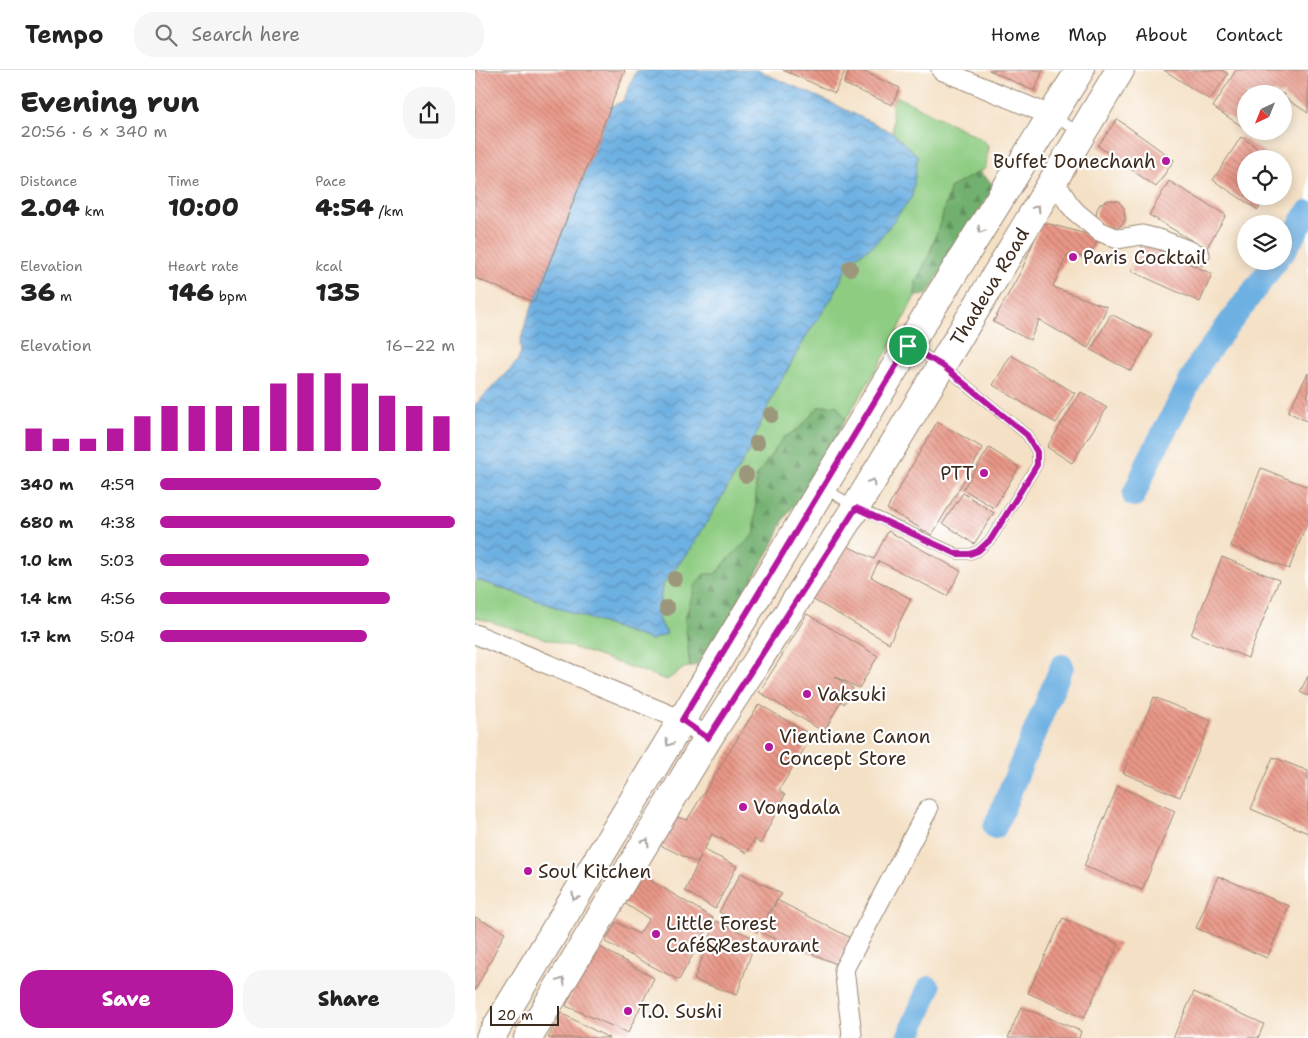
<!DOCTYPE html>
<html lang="en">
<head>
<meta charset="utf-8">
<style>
  body { margin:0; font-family:"Shantell Sans",sans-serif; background:#f6f6f6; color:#222; height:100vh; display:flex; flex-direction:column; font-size:19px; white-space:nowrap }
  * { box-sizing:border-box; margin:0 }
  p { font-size:16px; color:#767676 }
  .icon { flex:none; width:28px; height:28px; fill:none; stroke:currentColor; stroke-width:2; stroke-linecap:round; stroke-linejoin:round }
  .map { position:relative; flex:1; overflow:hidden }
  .details { display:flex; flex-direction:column; background:#fff; width:475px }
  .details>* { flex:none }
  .needle { width:32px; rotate:223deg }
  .tools { position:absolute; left:762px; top:15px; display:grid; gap:10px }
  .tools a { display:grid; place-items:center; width:55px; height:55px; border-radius:50%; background:#fff; box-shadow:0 2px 12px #0003; font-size:25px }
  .scale { position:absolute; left:15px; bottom:12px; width:69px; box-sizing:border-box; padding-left:5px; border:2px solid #3b2a1e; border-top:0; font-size:14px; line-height:18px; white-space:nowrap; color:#3b2a1e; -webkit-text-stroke:4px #fff; paint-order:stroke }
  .pin { position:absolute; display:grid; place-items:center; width:42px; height:42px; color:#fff; margin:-21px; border:2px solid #fff; border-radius:50%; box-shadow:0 1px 5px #0007 }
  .round { display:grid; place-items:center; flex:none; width:52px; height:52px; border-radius:20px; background:#f6f6f6 }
  .headline { display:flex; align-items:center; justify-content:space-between; height:85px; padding:0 20px }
  h1 { font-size:28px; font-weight:800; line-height:38px }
  .figures { display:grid; grid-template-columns:repeat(3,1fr); gap:8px; height:85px; padding:5px 20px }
  .figures div { display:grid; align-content:center }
  .figures b { font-size:25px; font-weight:800 }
  .figures small { font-size:14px; font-weight:400 }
  .figures p { font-size:14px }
  .chart { height:140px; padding:10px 20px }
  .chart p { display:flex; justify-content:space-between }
  .chart svg { width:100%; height:90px; margin-top:5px; stroke:#b5179e; stroke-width:6 }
  .cta { display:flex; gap:10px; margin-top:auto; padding:10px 20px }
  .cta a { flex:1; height:58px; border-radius:20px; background:#b5179e; color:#fff; font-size:20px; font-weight:800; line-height:58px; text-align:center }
  .cta a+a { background:#f6f6f6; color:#222 }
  ul { padding:0 20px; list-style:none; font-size:16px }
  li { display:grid; grid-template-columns:80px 60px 1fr; align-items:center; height:38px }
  li i { height:12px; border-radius:6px; background:#b5179e }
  header { display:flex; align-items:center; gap:30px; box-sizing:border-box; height:70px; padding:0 25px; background:#fff; border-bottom:1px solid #e0e0e0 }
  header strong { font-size:24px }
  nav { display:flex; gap:28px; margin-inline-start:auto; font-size:18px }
  .search { width:350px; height:45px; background:#f6f6f6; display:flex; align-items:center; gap:12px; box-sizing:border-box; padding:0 18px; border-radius:20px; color:#767676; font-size:19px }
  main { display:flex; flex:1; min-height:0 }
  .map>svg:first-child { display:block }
</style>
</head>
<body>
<header>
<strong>Tempo</strong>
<div class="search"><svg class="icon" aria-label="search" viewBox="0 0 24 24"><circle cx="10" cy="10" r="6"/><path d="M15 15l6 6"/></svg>Search here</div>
<nav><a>Home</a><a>Map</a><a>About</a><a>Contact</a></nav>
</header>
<main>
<section class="details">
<div class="headline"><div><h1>Evening run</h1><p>20:56 · 6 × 340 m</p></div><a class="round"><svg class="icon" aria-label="share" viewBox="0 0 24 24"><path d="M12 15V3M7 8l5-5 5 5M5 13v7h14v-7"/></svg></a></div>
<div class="figures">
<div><p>Distance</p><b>2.04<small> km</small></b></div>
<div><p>Time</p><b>10:00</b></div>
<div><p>Pace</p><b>4:54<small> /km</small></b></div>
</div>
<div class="figures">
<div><p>Elevation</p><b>36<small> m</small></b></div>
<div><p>Heart rate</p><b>146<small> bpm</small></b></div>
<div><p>kcal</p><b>135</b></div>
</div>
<div class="chart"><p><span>Elevation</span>16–22 m</p>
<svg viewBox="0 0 160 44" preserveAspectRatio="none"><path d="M5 44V33M15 44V38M25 44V38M35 44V33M45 44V27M55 44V22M65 44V22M75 44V22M85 44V22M95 44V11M105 44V6M115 44V6M125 44V11M135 44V17M145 44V22M155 44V27"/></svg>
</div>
<ul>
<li><b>340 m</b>4:59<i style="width:75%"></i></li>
<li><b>680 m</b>4:38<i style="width:100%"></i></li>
<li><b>1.0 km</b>5:03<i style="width:71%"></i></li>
<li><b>1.4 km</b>4:56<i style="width:78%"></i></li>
<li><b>1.7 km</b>5:04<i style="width:70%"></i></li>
</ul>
<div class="cta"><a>Save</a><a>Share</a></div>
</section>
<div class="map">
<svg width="833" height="968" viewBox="0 0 833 968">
  <defs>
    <pattern id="forest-firs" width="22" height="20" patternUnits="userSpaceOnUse" patternTransform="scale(1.25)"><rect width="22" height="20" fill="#72b070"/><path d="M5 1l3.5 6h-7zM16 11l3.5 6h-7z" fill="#5f8f5b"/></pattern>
    <pattern id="water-waves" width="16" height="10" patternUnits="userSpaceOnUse" patternTransform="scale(1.25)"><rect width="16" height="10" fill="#6db0e2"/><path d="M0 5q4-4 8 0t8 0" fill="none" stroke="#5b8fb7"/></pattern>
    <pattern id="building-back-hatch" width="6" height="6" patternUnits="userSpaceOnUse" patternTransform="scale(1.25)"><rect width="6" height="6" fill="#e99787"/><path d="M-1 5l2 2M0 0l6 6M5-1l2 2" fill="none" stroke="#be7b6e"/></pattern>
  </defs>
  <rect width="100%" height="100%" fill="#fff"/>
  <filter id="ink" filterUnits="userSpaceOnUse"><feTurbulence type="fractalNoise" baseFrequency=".02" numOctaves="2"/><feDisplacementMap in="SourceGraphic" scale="10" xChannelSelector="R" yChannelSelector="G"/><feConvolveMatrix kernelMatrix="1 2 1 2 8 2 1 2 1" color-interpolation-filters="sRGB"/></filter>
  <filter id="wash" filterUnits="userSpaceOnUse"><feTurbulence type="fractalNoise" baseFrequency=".0096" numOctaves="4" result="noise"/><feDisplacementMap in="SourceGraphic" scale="20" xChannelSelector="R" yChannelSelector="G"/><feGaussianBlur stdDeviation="1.12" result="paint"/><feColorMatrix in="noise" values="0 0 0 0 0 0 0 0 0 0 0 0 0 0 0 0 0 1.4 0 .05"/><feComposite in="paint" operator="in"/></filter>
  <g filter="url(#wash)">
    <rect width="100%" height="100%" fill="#f4e0c5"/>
    <path fill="#8ecc82" stroke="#647b50" d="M421,26l82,41 10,8 -2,23 -35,19 -12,39 -11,32 -12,23 -1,15 -25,51 -44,72 -10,-14 -18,2 -18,21 -17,10 -27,39 -1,57 -22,20 -18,20 -30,45 5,48 -6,1 -17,12 -98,-34 -94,-29v-38l176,61 16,-7 -9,-14 4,-33 30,-39 56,-94 24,-56 35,-62 25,-37 18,-37 26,-18 42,-87 -25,-23 -1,-28z"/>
    <path fill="url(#forest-firs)" stroke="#566d47" d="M504,102l16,14 -68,108 -12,2 1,-15 12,-23 11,-32 12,-39z
      M361,335l10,14 -39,68 -23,32 -13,29 -52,87 -22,29 -7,3 -5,-48 10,-33 9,-12h11l18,-20 22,-20 1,-57 27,-39 17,-10 18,-21z"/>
    <path fill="url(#water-waves)" stroke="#546d80" d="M162,0h120l75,33 61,30 25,23 -6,41 -36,46 -26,18 -18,37 -25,37 -35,62 -24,56 -56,94 -30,39 -4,33 9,15 -16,6 -176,-61v-174l42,-43 4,-9 -1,-10 6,-21 85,-215 12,-6z"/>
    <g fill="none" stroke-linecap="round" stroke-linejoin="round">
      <path stroke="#6db0e2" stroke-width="24" d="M809,181l24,-39
        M659,425l16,-37 51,-97 75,-100
        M520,757l67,-161
        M433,968l21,-50"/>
    </g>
    <g id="blocks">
      <path fill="url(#building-back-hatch)" d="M0,0h150l-91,232 -59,-24z
        M308,0h62l-10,23z
        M375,0h10l40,18 -8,17 -48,-21z
        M514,0h54l-9,21z
        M689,0h58l6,4 -18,26z
        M761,0h72v43l-24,-16v-3h-6l-3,-3 -2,3h-27v35l-33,-22z
        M642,49l57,41 -18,27 -58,-41z
        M766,67l33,22h-28v37h20l-8,14 -45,-30z
        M694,111l57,34 -20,34 -57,-34z
        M633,130l10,1 6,7 1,12 -3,5 -5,3 -9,1 -12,-12 1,-8 3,-5z
        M567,152l56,15 -3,9 -9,12 -18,-4 -15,32 5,3 49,18 -19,41 -49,-28 -9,20 -37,-18 29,-53z
        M669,173l68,31 -12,28 -69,-31z
        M636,244l41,21 -21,36 -40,-21z
        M536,285l64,38 -19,30 -63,-38z
        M833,303v49l-20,-10z
        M606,322l26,16 -35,55 -25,-16z
        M462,352l46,26 -51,87 -45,-26z
        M514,378l30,19 -25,41 -31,-19z
        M786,398l47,19v34l-19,48 -58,-23z
        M488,423l31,20 -20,31 -31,-21z
        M413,461l73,40 -14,25 -68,-35 -8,16 40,22 -22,44 -79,-45 33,-54 31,15z
        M747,487l57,23 -31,78 -57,-23z
        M332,544l71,42 -19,32 -25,-12 19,12 -9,16 -3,-3 -17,31 -65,-40 29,-46z
        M833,606v20l-8,-4z
        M679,627l57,24 -31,76 -57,-24z
        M284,634l53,32 -33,54 6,5 -25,49 -5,-5 -8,14 -35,-19 -8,16 33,16 -22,43 -30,-18 16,-35 -4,7 -39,-19 15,-28 14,4z
        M798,687l35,14v62l-57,-24z
        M643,716l57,25 -33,79 -58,-24z
        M266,803l41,21 -5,6 72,37 -10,28 -78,-32 16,-33 -20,32 -38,-20z
        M165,804l73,44 -34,62 -74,-38 11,-20 23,12 10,-15 -28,-18z
        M743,806l71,30 -22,52 -71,-30z
        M0,847l30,15 -30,59z
        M588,848l56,26 -35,74 -56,-25z
        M241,851l40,18 -19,56 -43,-15z
        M125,877l54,31 -26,55 -62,-27 10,-21z
        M719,922l70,32 -6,14h-85z
        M546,937l60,24 -2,7h-71z
        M86,943l48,25h-61z"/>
    </g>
  </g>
  <g filter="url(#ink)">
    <use href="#blocks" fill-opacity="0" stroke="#988572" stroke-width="1"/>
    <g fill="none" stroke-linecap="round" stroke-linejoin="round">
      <defs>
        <path id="lane" d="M578,47l26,14
          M350,419l31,18 102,47h12l8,-3 13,-12 46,-74v-13l-10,-17 -84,-69 -32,-19"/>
        <path id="street" d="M466,0l111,46
          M579,110l15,24 7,8 23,19 19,8 24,-4 20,5 38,15
          M0,564l207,86 26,18
          M376,968l1,-4 -8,-65 84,-160"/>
        <g id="primary">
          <path d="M15,968l418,-692 172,-276"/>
          <path id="s1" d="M53,968l180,-300 148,-231 264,-437"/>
        </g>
      </defs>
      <use href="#lane" stroke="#988572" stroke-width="11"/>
      <use href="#street" stroke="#988572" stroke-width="21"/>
      <use href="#primary" stroke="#988572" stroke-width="30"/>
      <use href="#lane" stroke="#fff" stroke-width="9"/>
      <use href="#street" stroke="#fff" stroke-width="19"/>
      <use href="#primary" stroke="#fff" stroke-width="28"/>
    </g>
    <g fill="#9c977a">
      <circle cx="375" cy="198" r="8"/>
      <circle cx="296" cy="345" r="8"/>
      <circle cx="282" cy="373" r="8"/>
      <circle cx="271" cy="405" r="8"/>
      <circle cx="200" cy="509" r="8"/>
      <circle cx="192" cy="538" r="8"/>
    </g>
    <defs><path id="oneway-chevron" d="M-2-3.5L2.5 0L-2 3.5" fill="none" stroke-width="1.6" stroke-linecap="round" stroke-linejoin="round" transform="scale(1.25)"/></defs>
    <g stroke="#a79f9a">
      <use href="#oneway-chevron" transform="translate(562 138) rotate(-59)"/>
      <use href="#oneway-chevron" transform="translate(506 160) rotate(122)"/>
      <use href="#oneway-chevron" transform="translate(397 412) rotate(-59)"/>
      <use href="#oneway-chevron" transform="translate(194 673) rotate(121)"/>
      <use href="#oneway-chevron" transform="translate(171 772) rotate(-59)"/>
      <use href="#oneway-chevron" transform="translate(100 827) rotate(121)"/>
      <use href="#oneway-chevron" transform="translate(87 911) rotate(-59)"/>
    </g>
  </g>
  <g fill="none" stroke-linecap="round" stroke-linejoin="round" filter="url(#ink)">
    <defs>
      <path id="route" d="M433,276l35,20 84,69 10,17v13l-46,74 -13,12 -8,3h-13l-101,-46 -148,230 -26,-18z"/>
    </defs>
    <use href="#route" stroke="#fff" stroke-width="10"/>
    <use href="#route" stroke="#b5179e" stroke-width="6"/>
  </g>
  <g fill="#b5179e" stroke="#fff" stroke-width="2">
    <circle cx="691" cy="91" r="5"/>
    <circle cx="598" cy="187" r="5"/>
    <circle cx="509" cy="403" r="5"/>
    <circle cx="332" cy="624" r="5"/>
    <circle cx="294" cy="677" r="5"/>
    <circle cx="268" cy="737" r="5"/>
    <circle cx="53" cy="801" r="5"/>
    <circle cx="181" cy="864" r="5"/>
    <circle cx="153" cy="941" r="5"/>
  </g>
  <g text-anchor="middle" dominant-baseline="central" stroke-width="4.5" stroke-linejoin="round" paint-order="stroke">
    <g font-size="19" fill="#3b2a1e" stroke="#fff" text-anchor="start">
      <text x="681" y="91" text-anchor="end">Buffet Donechanh</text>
      <text x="608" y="187">Paris Cocktail</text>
      <text x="499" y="403" text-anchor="end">PTT</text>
      <text x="342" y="624">Vaksuki</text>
      <text x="304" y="666">Vientiane Canon<tspan x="304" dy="22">Concept Store</tspan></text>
      <text x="278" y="737">Vongdala</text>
      <text x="63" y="801">Soul Kitchen</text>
      <text x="191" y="853">Little Forest<tspan x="191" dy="22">Café&amp;Restaurant</tspan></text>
      <text x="163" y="941">T.O. Sushi</text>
    </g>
    <g font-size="19" fill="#3b2a1e" stroke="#fff">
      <text stroke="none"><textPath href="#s1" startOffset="882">Thadeua Road</textPath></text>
    </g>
  </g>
</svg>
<div class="tools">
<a><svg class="needle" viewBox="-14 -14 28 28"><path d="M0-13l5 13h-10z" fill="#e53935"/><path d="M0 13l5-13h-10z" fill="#767676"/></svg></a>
<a><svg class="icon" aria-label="locate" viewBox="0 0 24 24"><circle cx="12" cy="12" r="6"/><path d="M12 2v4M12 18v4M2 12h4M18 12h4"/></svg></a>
<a><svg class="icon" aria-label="layers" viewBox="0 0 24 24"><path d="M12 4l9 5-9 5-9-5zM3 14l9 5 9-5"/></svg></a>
</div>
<div class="scale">20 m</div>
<div class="pin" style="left:433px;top:276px;background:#1e9e55"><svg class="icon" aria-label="arrive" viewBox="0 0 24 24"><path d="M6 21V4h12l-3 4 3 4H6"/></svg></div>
</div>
</main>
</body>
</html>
